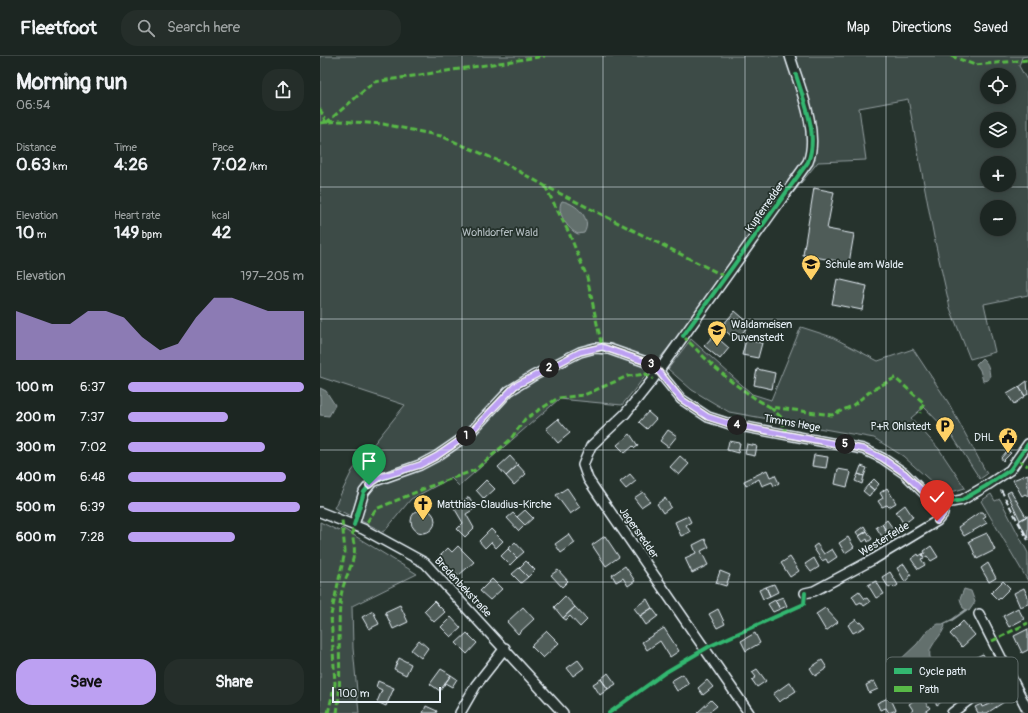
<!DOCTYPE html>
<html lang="en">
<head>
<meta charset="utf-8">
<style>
  body { margin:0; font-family:Pangolin,sans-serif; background:#252e2a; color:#f1f3f6; height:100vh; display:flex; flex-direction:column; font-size:15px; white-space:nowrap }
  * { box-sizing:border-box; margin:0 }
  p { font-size:13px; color:#a0a5a5 }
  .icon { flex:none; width:22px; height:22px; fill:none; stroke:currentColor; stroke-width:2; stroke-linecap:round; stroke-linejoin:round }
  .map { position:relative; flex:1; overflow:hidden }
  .drawer { display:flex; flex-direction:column; background:#1c2622; width:320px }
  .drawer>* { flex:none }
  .tools { position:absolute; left:660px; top:12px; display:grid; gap:8px }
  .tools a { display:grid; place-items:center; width:36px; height:36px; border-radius:50%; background:#1c2622; box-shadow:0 2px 10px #0003,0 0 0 1px #3a4340; font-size:20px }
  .scale { position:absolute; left:12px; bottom:10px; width:109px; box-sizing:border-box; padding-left:4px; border:2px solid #e8f1f8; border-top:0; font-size:11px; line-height:14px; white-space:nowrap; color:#e8f1f8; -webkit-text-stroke:3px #26332d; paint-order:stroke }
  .pin { position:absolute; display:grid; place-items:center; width:34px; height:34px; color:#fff; margin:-41px -17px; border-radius:50% 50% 50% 0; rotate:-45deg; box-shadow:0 0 4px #0007 }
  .pin .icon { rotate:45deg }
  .km { position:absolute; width:20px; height:20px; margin:-10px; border-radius:50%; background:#222; color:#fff; font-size:11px; line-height:20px; text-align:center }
  .round { display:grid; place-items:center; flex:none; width:42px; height:42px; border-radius:16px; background:#252e2a }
  .summary { display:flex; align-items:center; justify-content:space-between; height:68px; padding:0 16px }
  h1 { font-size:22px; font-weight:700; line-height:30px }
  .stats { display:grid; grid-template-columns:repeat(3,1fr); gap:6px; height:68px; padding:4px 16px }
  .stats div { display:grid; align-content:center }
  .stats b { font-size:17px; font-weight:700 }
  .stats small { font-size:11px; font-weight:400 }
  .stats p { font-size:11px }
  .chart { height:112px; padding:8px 16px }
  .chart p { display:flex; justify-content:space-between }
  .chart svg { width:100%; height:72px; margin-top:4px; fill:#bca0f2; opacity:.7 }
  .primary-button { display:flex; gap:8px; margin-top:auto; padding:8px 16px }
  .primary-button a { flex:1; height:46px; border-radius:16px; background:#bca0f2; color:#111; font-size:16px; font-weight:700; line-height:46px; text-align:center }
  .primary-button a+a { background:#252e2a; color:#f1f3f6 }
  ul { padding:0 16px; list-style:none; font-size:13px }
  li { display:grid; grid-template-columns:64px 48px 1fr; align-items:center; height:30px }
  li i { height:10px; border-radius:5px; background:#bca0f2 }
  header { display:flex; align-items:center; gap:24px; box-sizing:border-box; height:56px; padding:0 20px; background:#1c2622; border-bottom:1px solid #3a4340 }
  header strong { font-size:19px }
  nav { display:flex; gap:22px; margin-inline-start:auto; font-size:14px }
  .search { width:280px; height:36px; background:#252e2a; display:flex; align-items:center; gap:10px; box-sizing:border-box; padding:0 14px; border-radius:16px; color:#a0a5a5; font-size:15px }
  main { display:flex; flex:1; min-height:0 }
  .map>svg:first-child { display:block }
</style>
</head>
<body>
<header>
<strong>Fleetfoot</strong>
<div class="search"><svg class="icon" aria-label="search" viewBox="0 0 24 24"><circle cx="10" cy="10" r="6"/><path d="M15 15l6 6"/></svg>Search here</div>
<nav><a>Map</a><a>Directions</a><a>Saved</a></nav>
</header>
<main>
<section class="drawer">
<div class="summary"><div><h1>Morning run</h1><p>06:54</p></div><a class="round"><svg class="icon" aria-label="share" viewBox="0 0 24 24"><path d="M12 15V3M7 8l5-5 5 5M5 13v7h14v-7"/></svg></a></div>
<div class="stats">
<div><p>Distance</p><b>0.63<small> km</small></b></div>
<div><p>Time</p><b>4:26</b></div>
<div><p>Pace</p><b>7:02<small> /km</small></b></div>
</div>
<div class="stats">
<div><p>Elevation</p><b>10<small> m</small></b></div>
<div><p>Heart rate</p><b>149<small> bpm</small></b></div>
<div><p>kcal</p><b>42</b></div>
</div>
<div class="chart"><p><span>Elevation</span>197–205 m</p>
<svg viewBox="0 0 160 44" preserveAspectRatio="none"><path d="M0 44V14L10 18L20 22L30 22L40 14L50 14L60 18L70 30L80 38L90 34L100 18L110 6L120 6L130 10L140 14L150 14L160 14V44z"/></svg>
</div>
<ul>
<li><b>100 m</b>6:37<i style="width:100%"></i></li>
<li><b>200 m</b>7:37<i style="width:57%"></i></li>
<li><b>300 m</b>7:02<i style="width:78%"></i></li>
<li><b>400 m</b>6:48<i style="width:90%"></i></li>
<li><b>500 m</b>6:39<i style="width:98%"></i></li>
<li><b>600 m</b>7:28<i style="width:61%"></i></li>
</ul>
<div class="primary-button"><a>Save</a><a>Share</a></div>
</section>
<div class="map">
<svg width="708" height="657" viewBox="0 0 708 657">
  <rect width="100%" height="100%" fill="#26332d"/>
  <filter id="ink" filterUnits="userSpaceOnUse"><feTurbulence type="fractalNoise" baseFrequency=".025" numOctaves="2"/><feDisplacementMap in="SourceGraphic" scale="8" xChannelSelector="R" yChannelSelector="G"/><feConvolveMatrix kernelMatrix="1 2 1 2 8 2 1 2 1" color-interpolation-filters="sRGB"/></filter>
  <g filter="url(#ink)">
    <path fill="#3e4b47" stroke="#939ea0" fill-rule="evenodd" d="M0,0h708l-6,1 -3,9 9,16v213l-44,9 11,48 -25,7 -20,-51 -16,-71 -26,-138 -49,9 7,52 -48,2 -196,243 -63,-6 -100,87 -8,-8 -40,21 -27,33 -50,-24 18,-37 53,-66 -85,-28zM667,19h22v22h-22zM667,63h22v22h-22zM667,107h22v22h-22zM667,151h22v22h-22z
      M481,271l31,10 46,24 35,-12 35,53 39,72 -7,5 -27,-42 -29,-30 -13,11 28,31 26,39 -20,6 -42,-38 -29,-18 -145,-26 -37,-22 -24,-21 23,-30 61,55 19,6z
      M671,438l4,7 5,-2 28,54v28l-47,-80z
      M0,466l19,9 3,-3 75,46 -65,32 1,42 6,65h-39z"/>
    <path fill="#636f6d" stroke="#98a3a5" d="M242,145c14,2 31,18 22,32l-6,1c-10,-4 -23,-23 -16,-33z
      M662,302c7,6 7,11 8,19l-2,3 -5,1 -3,-11 -4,-6z
      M0,332l6,3 9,14 -6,11 -9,-1z
      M644,533l7,2 4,11 -6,9 -6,-3 -3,-9z
      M618,568h6l1,2c-3,9 -10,14 -14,22 -3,7 0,11 1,18 2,14 -9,21 -19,27l-10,-2 -8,-12v-7l5,-12 17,-16 10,-13z"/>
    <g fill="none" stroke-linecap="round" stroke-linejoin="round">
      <path stroke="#98a3a5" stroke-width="2" d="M624,568l8,-4 14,-10"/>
    </g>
    <path fill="#505c59" stroke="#e8f1f8" d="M494,132l20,4 -7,37 27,5 -5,29 -46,-8z
      M517,223l30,7 -5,24 -30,-6z
      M415,255l15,13 -14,16 -15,-13z
      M394,279l15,13 -9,11 -16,-13z
      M426,284l16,3 -4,15 -16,-3z
      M437,313l18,4 -3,16 -18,-4z
      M707,325l1,13 -3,2 -6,-9z
      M699,331l6,9 -11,8 -7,-10z
      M328,356l8,7 -9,10 -8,-7z
      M238,363l12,14 -12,10 -12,-14z
      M348,374l9,6 -9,11 -8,-6z
      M310,378l8,12 -3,2 -2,-2 -8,7 -8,-8z
      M409,385l11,2 -2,10 -11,-3z
      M427,388l10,2 -2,10 -10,-2z
      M687,395l4,2 -8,8 -2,-3z
      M494,399l14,2 -2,11 -14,-2z
      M190,400l8,9 -12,11 -8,-9z
      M360,400l9,8 -10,11 -9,-8z
      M198,409l8,9 -12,11 -8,-9z
      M541,410l6,2 -3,8 -6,-2z
      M518,413l11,2 2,2 -4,14 -12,-3z
      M447,414l3,7 5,-2 4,8 -5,3 -2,-4 -10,4 -3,-7 -13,7 -2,-5z
      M310,418l6,7 -10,8 -6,-7z
      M538,418l6,2 -2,8 -7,-3z
      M708,418v22l-3,-2 -3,2 -9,-16z
      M554,423l5,5 -5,6 -6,-5z
      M166,424l9,9 -11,10 -8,-9z
      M548,429l6,5 -5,6 -6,-5z
      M247,432l13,19 -10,7 -14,-19z
      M567,432l9,15 -7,4 -2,-2 -5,2 -4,-6 5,-3 -3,-5z
      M691,435l15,26 -6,3 -13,-27z
      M323,436l7,9 -9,6 -7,-9z
      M149,441l7,11 -10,6 8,14 -9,9 -8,-8 6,-6 -10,-17z
      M345,442l6,9 -8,6 -6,-9z
      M585,449l8,12 -9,7 -8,-12z
      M91 465a12 12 0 1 1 24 0a12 12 0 1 1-24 0Z
      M205,454l8,8 -8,7 -8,-8z
      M660,456h3l3,4 -3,2 4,5 -23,13 -6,-9z
      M193,457l12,12 -6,6 -12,-13z
      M368,460l3,6 -5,3 4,7 -9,4 -6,-14z
      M707,460h1v22l-9,-17z
      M567,464l7,10 -6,4 -6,-10z
      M562,468l6,10 -5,4 -7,-11z
      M544,470l3,5 -8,5 -3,-4z
      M171,473l12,12 -7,7 -5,-6 -6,6 -6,-7z
      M547,475l5,8 -4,3 -1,-3 -4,3 -4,-6z
      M667,477l8,17 -18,9 -8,-18z
      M249,478l6,9 -14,10 -6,-9z
      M285,480l14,21 -13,9 -14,-21z
      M528,481l6,10 -9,6 -6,-10z
      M385,483l4,8 -8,4 7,14 -16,8 -7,-15 11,-5 -3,-8z
      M195,486l9,10 -7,6 -9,-9z
      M497,488l7,10 8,-5 5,8 -9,6 -2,-4 -4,2 -9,-14z
      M138,490l16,16 -15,13h-7l-14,-17 10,-10 4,4z
      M611,490l7,11 -7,4 -4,-5 -3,2 -2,-4 3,-1 -1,-2z
      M188,493l9,9 -7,7 -9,-9z
      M598,498l1,2 3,-2 2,4 -3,1 4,6 -7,4 -7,-10z
      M470,501l9,14 -9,6 -9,-14z
      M494,502l5,9 -8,5 -6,-8z
      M206,505l9,9 -7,7 -9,-9z
      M668,507l8,15 -7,4 -8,-14z
      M584,508l7,11 -6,7 -8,-14z
      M305,510l10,15 -7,5 -5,-8 -7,4 -4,-7z
      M199,512l9,9 -7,6 -9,-9z
      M238,514l10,11 -6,6 -11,-12z
      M400,515l10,4 -4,11 -10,-3z
      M570,516l8,13 -4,3 -2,-2 -3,2 -7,-11z
      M172,523l10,10 -12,11 -10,-9z
      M556,525l8,13 -8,4 -8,-13z
      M683,525l7,7 -12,12 -7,-7z
      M454,528l4,8 -8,4 -4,-9z
      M446,531l4,9 -7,3 -4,-9z
      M704,532l4,9v7l-8,3 -6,-14z
      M539,535l6,8 2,-1 3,4 -6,4 -3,-4 -4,2 -5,-8z
      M245,540l10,11 -12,11 -9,-11z
      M463,541l4,9 -7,3 -5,-9z
      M327,543l5,9 -12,8 -6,-8z
      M455,544l5,9 -7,3 -5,-8z
      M114,545l11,11 -11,10 -10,-11z
      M80,549l8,17 -15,7 -8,-17z
      M203,551l11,12 -16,15 -11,-12z
      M255,551l12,13 -7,7 -10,-11 -4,4 -3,-2z
      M332,552l6,8 -12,9 -6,-9z
      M505,552l13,14 -12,9 -10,-17z
      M698,552l6,11 -15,8 -6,-11z
      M398,553l7,15 -8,4 -8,-14z
      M53,555l6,13 -10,5 -7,-12z
      M131,561l10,11 -10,9 -10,-10z
      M536,563l3,4 2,-1 4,5 -12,6 -5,-8z
      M643,565l12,14 -13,12 -12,-13z
      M344,572l15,23 -9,6 -10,-16 -13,9 -5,-8z
      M708,573v21l-6,3 -8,-17z
      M227,575l12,12 -16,15 -12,-12z
      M147,577l10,10 -10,11 -11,-11z
      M435,577l5,10 -14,8 -5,-10z
      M99,584l9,8 -7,10 -10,-8z
      M663,598l7,13 -7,4 -2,-6 -5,2 -4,-8z
      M79,602l12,6 -5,11 -12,-6z
      M258,604l6,8 -11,8 -6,-8z
      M502,604l5,8 -12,8 -5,-8z
      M121,613l10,6 -11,16 -10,-7z
      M437,613l9,12 -9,6 -5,-7 4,-3 -4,-5z
      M288,617l8,11 -8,5 -7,-10z
      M363,618l6,10 -12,7 -6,-10z
      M131,619l6,4 -5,8 -7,-4z
      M281,623l7,10 -8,6 -7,-11z
      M387,624l6,7 -10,8 -5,-7z
      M58,625l16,7 -8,18 -9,-4 5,-12 -6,-3z
      M554,625l4,8 -9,4 -3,-8z
      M470,626l6,9 -17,11 -6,-8z
      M623,636l4,6 -10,7 -4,-7z
      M679,637l5,9 -17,11h-9l-3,-6 6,-3 1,3 12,-5 -3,-5z
      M600,640l10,12 -7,5h-14l4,-3 -4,-6z
      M570,641l6,13 -7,3 -3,-5 -6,2 -3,-7z
      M391,644l6,6 -9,7h-11z
      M106,650l11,5 -1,2h-13z"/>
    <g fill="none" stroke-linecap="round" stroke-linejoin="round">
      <defs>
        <path id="minor" d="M0,456l43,17 62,34 138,150
          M34,469l10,-33 8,-10 48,-17 17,-9 32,-22 40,-43 24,-15 47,-24 15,-4 14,1 40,14 6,4 26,32 27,18 22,7 133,25 19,9 22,15 23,23 10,5 14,1 11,-2 24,-14 24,-16 18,-26
          M485,537l9,-2 60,-32 63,-38 6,-7 2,-11
          M659,558l49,97
          M140,657l16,-28 29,-37
          M429,657l-153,-222 -8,-12 -5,-14 8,-19 34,-32 28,-35 155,-217c12,-30 -9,-76 -18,-106
          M632,657l55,-42"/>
      </defs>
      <use href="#minor" stroke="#e8f1f8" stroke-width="12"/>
      <use href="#minor" stroke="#26332d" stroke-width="9"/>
      <path stroke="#e8f1f8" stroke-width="2" stroke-dasharray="6 3" stroke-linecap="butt" d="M681,434l27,50"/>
      <path stroke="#58b947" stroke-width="3" stroke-dasharray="6 3" stroke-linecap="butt" d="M631,0l24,9 53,-5
        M0,53l6,14
        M0,67l19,-2 44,3 58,12 65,28 39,22 181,91
        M6,67l48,-41 171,-26
        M225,130l24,47 18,44 15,70
        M363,280l28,28 21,18 24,17 14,8 62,8 20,-9 20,-16 23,-12 29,25 -4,10
        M450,351l11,10 5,16
        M698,404l10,6
        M47,466l9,-13 52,-22 47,-17 35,-30 15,-21 33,-21 26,-3 44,-19 10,-1 8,-1 7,5
        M672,585l36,-18
        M8,657l7,-29 -4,-69 14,-63 -3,-32
        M17,657c6,-39 -1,-78 4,-117 2,-14 10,-27 13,-41 2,-10 -4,-19 0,-30"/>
      <defs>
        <path id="cycleway" d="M363,280l125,-174c11,-28 -4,-60 -12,-87
          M34,469l10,-33 8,-10 48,-17 17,-9 32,-22 40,-43 24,-15 47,-24 15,-4 14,1 40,14 6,4 26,32 27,18 22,7 133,25 19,9 22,15 23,23 10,5 14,1 11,-2 24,-14 24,-16 18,-26
          M289,657l57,-41 44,-26 94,-42 1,-11"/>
      </defs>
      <use href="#cycleway" stroke="#26332d" stroke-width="6"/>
      <use href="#cycleway" stroke="#33b770" stroke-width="4"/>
    </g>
  </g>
  <g fill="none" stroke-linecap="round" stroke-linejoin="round" filter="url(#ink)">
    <defs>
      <path id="route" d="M49,429l12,-8 39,-12 17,-9 32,-22 46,-48 65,-34 22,-5 47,16 6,4 26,32 27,18 22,7 133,25 19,9 22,15 27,26 14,3 -2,12 -6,7"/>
    </defs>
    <use href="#route" stroke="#fff" stroke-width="8"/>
    <use href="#route" stroke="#bca0f2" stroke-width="5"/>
  </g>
  <path fill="none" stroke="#e8f1f8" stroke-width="1" stroke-opacity="0.55" d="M142,0v657M283,0v657M425,0v657M566,0v657M0,131h708M0,263h708M0,394h708M0,526h708"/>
  <defs>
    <symbol id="school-pin" viewBox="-11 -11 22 30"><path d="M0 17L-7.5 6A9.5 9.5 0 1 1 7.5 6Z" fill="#ffd166" stroke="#26332d"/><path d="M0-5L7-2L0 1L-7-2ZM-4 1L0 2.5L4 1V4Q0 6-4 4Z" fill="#111"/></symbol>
    <symbol id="parking-pin" viewBox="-11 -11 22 30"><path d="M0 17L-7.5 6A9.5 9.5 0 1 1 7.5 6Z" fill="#ffd166" stroke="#26332d"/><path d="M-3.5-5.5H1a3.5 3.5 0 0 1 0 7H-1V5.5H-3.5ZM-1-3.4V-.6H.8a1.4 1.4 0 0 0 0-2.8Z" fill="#111"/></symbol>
    <symbol id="civic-pin" viewBox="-11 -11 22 30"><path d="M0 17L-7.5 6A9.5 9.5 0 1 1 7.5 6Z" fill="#ffd166" stroke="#26332d"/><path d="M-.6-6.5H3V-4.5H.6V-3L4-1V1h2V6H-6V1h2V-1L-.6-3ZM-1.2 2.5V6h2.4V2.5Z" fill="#111"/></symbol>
    <symbol id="church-pin" viewBox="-11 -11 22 30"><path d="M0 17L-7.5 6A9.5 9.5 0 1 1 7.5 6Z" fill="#ffd166" stroke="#26332d"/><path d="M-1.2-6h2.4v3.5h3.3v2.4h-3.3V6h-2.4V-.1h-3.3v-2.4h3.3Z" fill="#111"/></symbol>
  </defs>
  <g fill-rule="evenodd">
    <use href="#school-pin" x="480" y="197" width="22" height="30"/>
    <use href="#school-pin" x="386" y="263" width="22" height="30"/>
    <use href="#parking-pin" x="614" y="359" width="22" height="30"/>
    <use href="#civic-pin" x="677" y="370" width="22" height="30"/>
    <use href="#church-pin" x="92" y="437" width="22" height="30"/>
  </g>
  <g text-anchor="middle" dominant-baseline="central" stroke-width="3.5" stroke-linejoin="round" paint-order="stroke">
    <g font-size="11" fill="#e8f1f8" stroke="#26332d">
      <text transform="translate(445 151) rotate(-55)">Kupferredder</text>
      <text transform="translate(472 367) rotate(10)">Timms Hege</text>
      <text transform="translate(319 477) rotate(55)">Jagersredder</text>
      <text transform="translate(564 483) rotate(-31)">Westerfelde</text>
      <text transform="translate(143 531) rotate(47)">Bredenbekstraße</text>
    </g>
    <g font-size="11" fill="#b5bfc3" stroke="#26332d">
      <text x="180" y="176">Wohldorfer Wald</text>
    </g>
    <g font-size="11" fill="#e8f1f8" stroke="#26332d" text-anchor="start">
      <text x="505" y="208">Schule am Walde</text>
      <text x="411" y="268">Waldameisen<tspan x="411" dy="13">Duvenstedt</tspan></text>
      <text x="611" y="370" text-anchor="end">P+R Ohlstedt</text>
      <text x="674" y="381" text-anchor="end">DHL</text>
      <text x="117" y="448">Matthias-Claudius-Kirche</text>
    </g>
  </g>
  <rect x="566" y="601" width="132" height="46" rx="6" fill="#26332d" stroke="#606c6a" stroke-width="1"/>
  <rect x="574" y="612" width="18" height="6" fill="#33b770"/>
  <rect x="574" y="630" width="18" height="6" fill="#58b947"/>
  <g font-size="11" fill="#e8f1f8">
    <text x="599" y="619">Cycle path</text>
    <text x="599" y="637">Path</text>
  </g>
</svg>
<div class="tools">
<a><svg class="icon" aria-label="locate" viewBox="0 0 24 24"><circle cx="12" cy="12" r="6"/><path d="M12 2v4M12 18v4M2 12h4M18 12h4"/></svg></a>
<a><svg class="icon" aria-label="layers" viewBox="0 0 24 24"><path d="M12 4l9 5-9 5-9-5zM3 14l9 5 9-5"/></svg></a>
<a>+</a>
<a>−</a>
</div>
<div class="scale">100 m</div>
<div class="pin" style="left:49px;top:429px;background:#1e9e55"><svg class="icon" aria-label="arrive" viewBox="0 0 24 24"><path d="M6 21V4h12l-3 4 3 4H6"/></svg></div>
<div class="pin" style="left:617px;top:465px;background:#d93025"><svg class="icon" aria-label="check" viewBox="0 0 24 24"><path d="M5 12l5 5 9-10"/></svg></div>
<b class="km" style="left:146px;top:380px">1</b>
<b class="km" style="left:229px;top:312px">2</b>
<b class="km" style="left:331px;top:308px">3</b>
<b class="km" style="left:417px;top:369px">4</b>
<b class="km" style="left:525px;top:388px">5</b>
</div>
</main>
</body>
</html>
